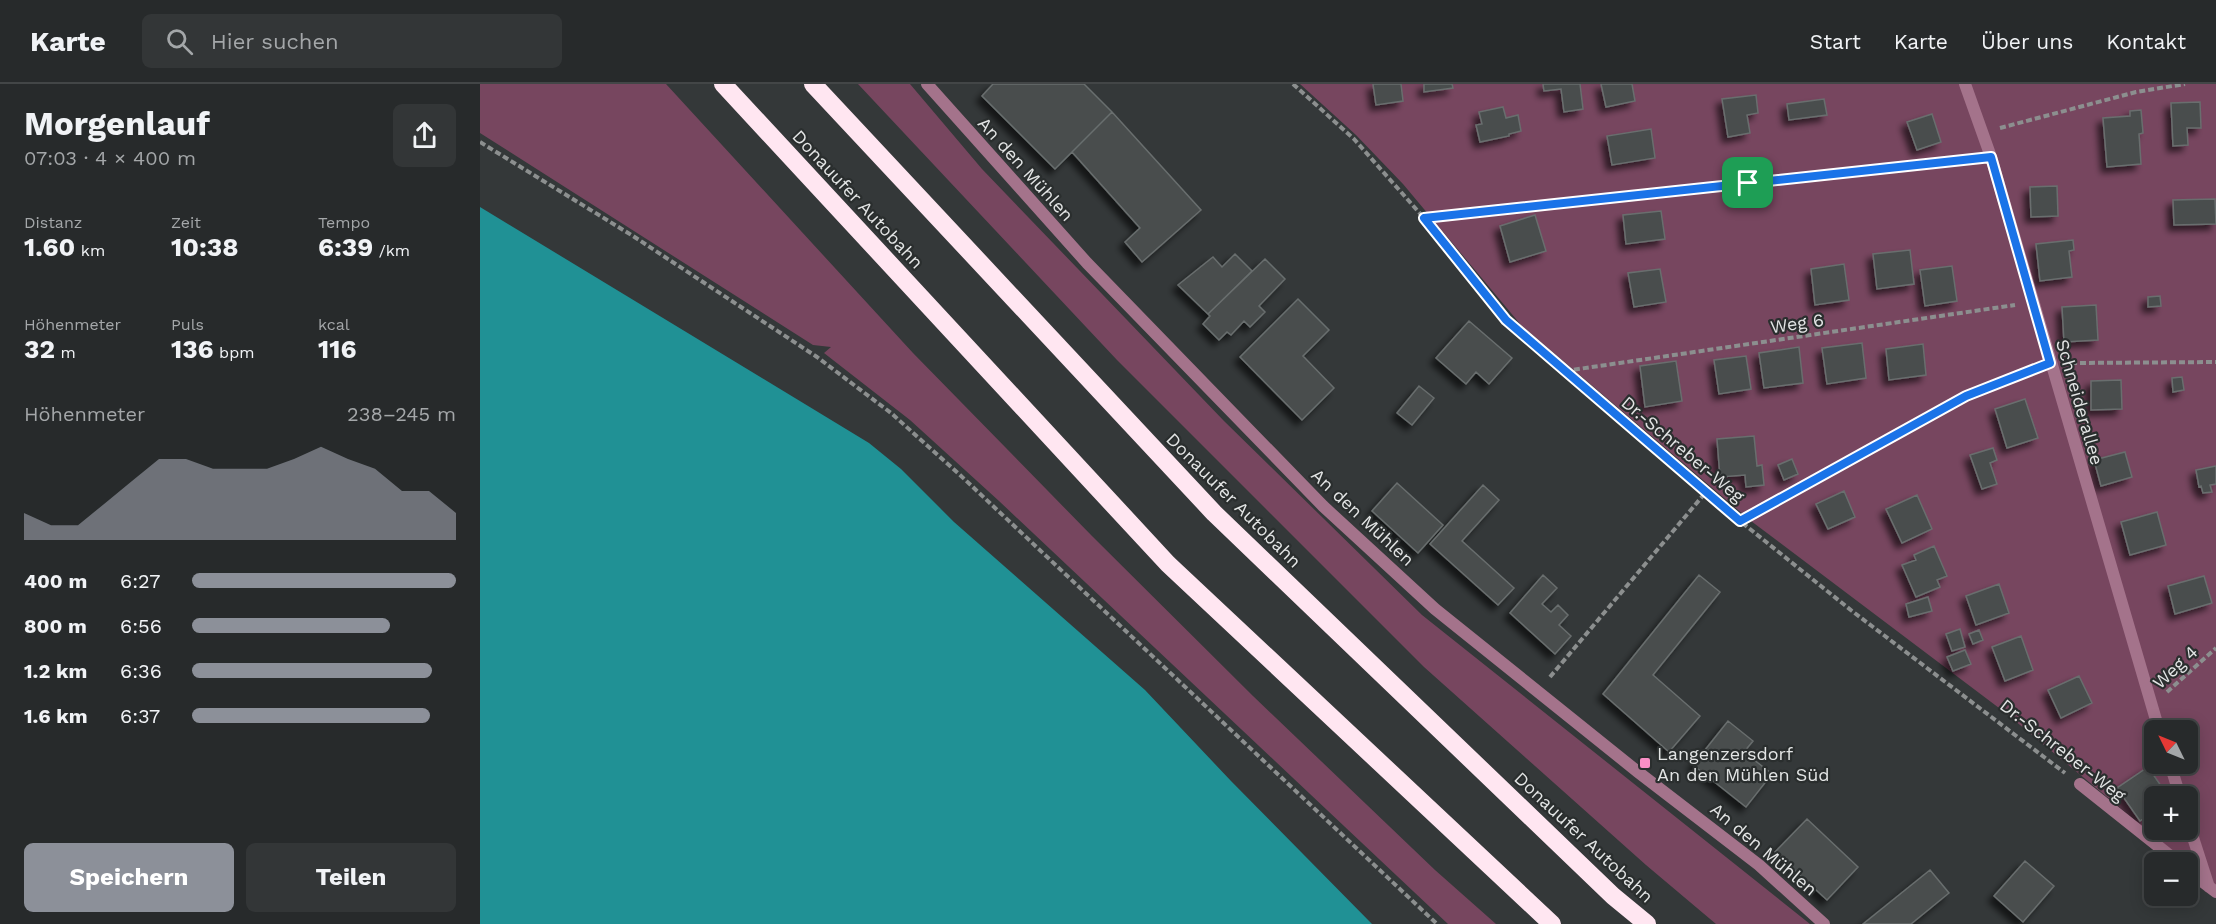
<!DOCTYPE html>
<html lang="de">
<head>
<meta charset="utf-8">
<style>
  body { margin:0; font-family:"Work Sans",sans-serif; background:#333637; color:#f1f3f6; height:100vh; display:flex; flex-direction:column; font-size:22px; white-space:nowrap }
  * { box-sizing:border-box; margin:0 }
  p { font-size:20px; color:#a4a7a9 }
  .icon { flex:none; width:33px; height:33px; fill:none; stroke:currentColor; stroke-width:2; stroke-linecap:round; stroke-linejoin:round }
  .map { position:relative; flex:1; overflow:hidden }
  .sheet { display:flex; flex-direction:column; background:#272a2b; width:480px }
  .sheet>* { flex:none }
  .needle { width:39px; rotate:313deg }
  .buttons { position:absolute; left:1664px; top:636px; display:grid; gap:12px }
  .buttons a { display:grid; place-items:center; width:54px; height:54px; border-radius:9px; background:#272a2b; box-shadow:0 3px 15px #0003,0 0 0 2px #434647; font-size:30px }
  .pin { position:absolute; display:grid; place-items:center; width:51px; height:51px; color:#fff; margin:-26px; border-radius:12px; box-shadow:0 3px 9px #0006 }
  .round { display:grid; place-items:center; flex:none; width:63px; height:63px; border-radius:9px; background:#333637 }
  .head { display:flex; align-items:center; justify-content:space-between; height:102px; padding:0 24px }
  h1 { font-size:33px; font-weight:700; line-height:45px }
  .figures { display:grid; grid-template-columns:repeat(3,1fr); gap:9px; height:102px; padding:6px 24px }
  .figures div { display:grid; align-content:center }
  .figures b { font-size:26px; font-weight:700 }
  .figures small { font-size:16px; font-weight:400 }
  .figures p { font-size:16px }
  .chart { height:168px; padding:12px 24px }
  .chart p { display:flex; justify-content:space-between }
  .chart svg { width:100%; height:108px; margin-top:6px; fill:#8c9099; opacity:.7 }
  .action { display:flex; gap:12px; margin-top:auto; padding:12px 24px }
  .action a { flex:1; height:69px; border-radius:9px; background:#8c9099; color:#fff; font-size:24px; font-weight:700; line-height:69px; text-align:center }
  .action a+a { background:#333637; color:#f1f3f6 }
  ul { padding:0 24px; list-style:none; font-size:20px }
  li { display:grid; grid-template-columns:96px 72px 1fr; align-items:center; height:45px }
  li i { height:15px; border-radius:8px; background:#8c9099 }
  header { display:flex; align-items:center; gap:36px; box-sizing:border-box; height:84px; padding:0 30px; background:#272a2b; border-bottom:2px solid #434647 }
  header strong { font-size:28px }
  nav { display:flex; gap:33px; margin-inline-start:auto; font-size:21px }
  .search { width:420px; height:54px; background:#333637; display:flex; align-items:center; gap:15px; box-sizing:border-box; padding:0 21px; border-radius:9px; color:#a4a7a9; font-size:22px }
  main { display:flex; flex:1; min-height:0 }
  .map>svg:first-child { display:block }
</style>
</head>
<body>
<header>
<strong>Karte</strong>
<div class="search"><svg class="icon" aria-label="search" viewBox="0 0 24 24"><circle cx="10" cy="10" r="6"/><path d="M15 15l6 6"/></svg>Hier suchen</div>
<nav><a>Start</a><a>Karte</a><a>Über uns</a><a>Kontakt</a></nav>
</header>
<main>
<section class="sheet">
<div class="head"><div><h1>Morgenlauf</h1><p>07:03 · 4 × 400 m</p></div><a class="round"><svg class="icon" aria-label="share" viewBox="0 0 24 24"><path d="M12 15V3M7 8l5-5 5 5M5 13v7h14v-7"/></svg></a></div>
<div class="figures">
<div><p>Distanz</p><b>1.60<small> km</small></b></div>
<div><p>Zeit</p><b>10:38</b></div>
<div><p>Tempo</p><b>6:39<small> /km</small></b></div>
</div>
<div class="figures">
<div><p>Höhenmeter</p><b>32<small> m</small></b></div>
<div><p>Puls</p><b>136<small> bpm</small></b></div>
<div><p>kcal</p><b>116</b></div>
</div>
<div class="chart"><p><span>Höhenmeter</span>238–245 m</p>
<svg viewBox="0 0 160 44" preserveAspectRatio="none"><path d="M0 44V33L10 38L20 38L30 29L40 20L50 11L60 11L70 15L80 15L90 15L100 11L110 6L120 11L130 15L140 24L150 24L160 33V44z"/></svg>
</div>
<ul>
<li><b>400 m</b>6:27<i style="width:100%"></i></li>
<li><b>800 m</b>6:56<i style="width:75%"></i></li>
<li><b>1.2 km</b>6:36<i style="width:91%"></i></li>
<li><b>1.6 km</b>6:37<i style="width:90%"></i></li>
</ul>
<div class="action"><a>Speichern</a><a>Teilen</a></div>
</section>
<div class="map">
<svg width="1736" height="840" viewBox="0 0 1736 840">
  <defs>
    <filter id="shadow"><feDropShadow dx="-5.5" dy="5.5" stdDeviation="3" flood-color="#0009"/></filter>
  </defs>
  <rect width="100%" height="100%" fill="#343839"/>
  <path fill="#77465f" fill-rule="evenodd" d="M0,0h186l247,269 179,183 161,160 182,174 61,54h-48l-449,-423 -89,-81 -86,-67 7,-6 -18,-2 -333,-212z
    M378,0h52l72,85 242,252 198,194 388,309h-94l-70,-59 -222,-198 -307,-307z
    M820,0h916v803l-213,-176 -252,-190 -230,-196 -118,-141 -47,-49zM1674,646h33v34h-33zM1674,712h33v34h-33z"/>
  <path fill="#209195" d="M0,123l389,236 32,26 53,53 191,168 86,91 141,143h-892z"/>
  <path fill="#484d4d" stroke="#696e6e" stroke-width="1.5" filter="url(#shadow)" d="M513,0h91l28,28 -57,57 -73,-73z
    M893,0h28l2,17 -27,4z
    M944,0h28l1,4 -29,4z
    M1063,0h37l3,25 -19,3 -3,-23 -17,2z
    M1121,0h31l3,17 -29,6z
    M1276,11l2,18 -11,2 3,18 -22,4 -6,-38z
    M1344,15l3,16 -38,5 -2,-16z
    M1720,18l1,26h-14l1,17 -15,1 -2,-43z
    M1023,23l3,11 12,-3 3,16 -12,3v2l-29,6 -4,-17 6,-1 -3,-12z
    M1661,26l2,23 -4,1 2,30 -34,3 -4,-49 27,-2v-5z
    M632,28l89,98 -59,52 -17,-20 15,-14 -68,-76z
    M1452,30l9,28 -24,8 -10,-28z
    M1171,45l4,29 -43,7 -5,-29z
    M1577,102l1,30 -27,1 -1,-30z
    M1735,115l1,25 -42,1 -1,-25z
    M1181,127l4,28 -39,5 -3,-29z
    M1055,131l11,36 -36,11 -10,-36z
    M1593,156l1,10 -5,1 3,26 -32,4 -4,-37z
    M1430,166l4,34 -37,5 -4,-35z
    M755,170l17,17 -44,43 -30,-29 35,-28 9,10z
    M785,175l20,20 -26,27 6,6 -15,15 -6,-6 -13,14 -4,-3 -8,8 -16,-16 7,-8 -2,-2z
    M1364,180l5,36 -34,5 -4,-36z
    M1472,182l5,35 -32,5 -5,-36z
    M1180,185l6,33 -32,5 -6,-34z
    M1680,212l1,10 -13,1v-10z
    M818,215l31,31 -26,26 31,32 -32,32 -62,-63z
    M1616,221l2,35 -34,2 -2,-35z
    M989,237l43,37 -23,26 -13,-12 -10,12 -30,-26z
    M1382,259l4,35 -39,6 -5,-36z
    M1443,260l3,31 -37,5 -3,-31z
    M1319,263l4,36 -39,5 -5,-35z
    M1266,272l5,33 -32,5 -5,-34z
    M1196,277l6,40 -37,6 -5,-41z
    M1702,293l2,13 -11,2 -1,-14z
    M1641,296l1,29 -31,1v-29z
    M939,302l15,12 -22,27 -15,-12z
    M1545,315l13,39 -31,10 -12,-39z
    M1274,352l3,30 5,-1 2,20 -18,2 -1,-12 -25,2 -3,-38z
    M1513,364l4,12 -7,3 7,21 -15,5 -12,-34z
    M1645,368l7,25 -31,9 -7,-26z
    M1312,375l6,15 -14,6 -6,-15z
    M1736,382v18l-6,1 2,7 -9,1 -2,-7 -2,1 -3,-17z
    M917,399l46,42 -25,28 -46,-42z
    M1003,401l16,15 -37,41 52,47 -16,17 -68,-61z
    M1364,407l11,26 -27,12 -12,-25z
    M1437,411l15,34 -30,14 -16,-34z
    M1677,428l9,33 -36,10 -9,-33z
    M1454,462l13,30 -10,4 3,7 -24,10 -14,-32 14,-5 -2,-5z
    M1063,491l14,13 -15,16 9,8 7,-7 10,10 -9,10 12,11 -16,18 -45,-41z
    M1219,491l21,17 -67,83 47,41 -31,36 -66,-58z
    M1724,492l8,27 -37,11 -7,-28z
    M1519,500l10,29 -33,12 -10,-29z
    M1448,513l4,14 -23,6 -3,-13z
    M1480,545l5,18 -13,4 -6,-17z
    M1499,546l4,10 -10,4 -4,-10z
    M1541,552l12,34 -28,11 -13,-34z
    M1485,566l6,14 -18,7 -6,-14z
    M1599,592l13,27 -31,15 -13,-28z
    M1248,637l25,20 -9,11 28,22 -26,33 -53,-42z
    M1668,683l20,29h-14v15l-14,10 -23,-33z
    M1327,735l51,48 -31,33 -52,-48z
    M1545,777l29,25 -31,36 -29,-26z
    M1450,786l19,23 -38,31h-48z"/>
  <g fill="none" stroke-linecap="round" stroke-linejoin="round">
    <path stroke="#8c8f8f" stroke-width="4" stroke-dasharray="6 3" stroke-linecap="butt" d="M813,0l61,55 70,79 82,102 234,201 112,90 213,162
      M1520,44l136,-36 49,-8
      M0,58l153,94 184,121 74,56 68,61 478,450
      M945,134l547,-59
      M1591,279l145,-1
      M1085,287l450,-66
      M1260,437l226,-125 69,-27
      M1070,593l156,-185
      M1687,608l49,-44"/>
    <path stroke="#a4738b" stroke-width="12" d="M1485,0l26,73 168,573
      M1690,680l10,32
      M1600,700l98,78
      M1707,735l22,68
      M1707,786l29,22"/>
    <path stroke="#a4738b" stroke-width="12" d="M447,0l160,179 236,243 112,103 203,163 121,93 65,59"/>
    <path stroke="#ffe6f1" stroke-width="18" d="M243,0l445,480 384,360
      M333,0l401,429 399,383 34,28"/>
  </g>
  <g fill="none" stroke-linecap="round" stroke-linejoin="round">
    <defs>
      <path id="route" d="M1511,73l59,206 -84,33 -226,125 -234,-201 -82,-102z"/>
    </defs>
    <use href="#route" stroke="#fff" stroke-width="12"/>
    <use href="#route" stroke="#1a73e8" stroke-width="8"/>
  </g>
  <rect fill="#fa8fc6" stroke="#2a2e2e" stroke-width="2" x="1159" y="673" width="12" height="12" rx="3"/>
  <g text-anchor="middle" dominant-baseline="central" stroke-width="4.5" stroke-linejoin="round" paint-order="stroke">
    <g font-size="18" fill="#e3e5e5" stroke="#2a2e2e">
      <text transform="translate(546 85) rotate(48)">An den Mühlen</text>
      <text transform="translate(378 115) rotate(47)">Donauufer Autobahn</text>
      <text transform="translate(1317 239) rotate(-8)">Weg 6</text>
      <text transform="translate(1600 318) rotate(74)">Schneiderallee</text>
      <text transform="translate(1203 365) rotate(40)">Dr.-Schreber-Weg</text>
      <text transform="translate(754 416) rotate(45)">Donauufer Autobahn</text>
      <text transform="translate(883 433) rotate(43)">An den Mühlen</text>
      <text transform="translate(1695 583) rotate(-43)">Weg 4</text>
      <text transform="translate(1583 666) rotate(38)">Dr.-Schreber-Weg</text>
      <text transform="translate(1104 753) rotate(43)">Donauufer Autobahn</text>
      <text transform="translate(1284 765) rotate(40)">An den Mühlen</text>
    </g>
    <g font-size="18" fill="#e3e5e5" stroke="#2a2e2e" text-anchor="start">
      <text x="1177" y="669">Langenzersdorf<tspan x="1177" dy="21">An den Mühlen Süd</tspan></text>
    </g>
  </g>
</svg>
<div class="buttons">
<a><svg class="needle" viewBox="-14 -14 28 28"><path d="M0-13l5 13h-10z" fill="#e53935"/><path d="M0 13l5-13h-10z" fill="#a4a7a9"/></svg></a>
<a>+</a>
<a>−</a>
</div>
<div class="pin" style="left:1268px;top:99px;background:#1e9e55"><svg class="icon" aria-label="arrive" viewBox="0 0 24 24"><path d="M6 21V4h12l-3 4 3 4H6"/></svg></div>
</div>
</main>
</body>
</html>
